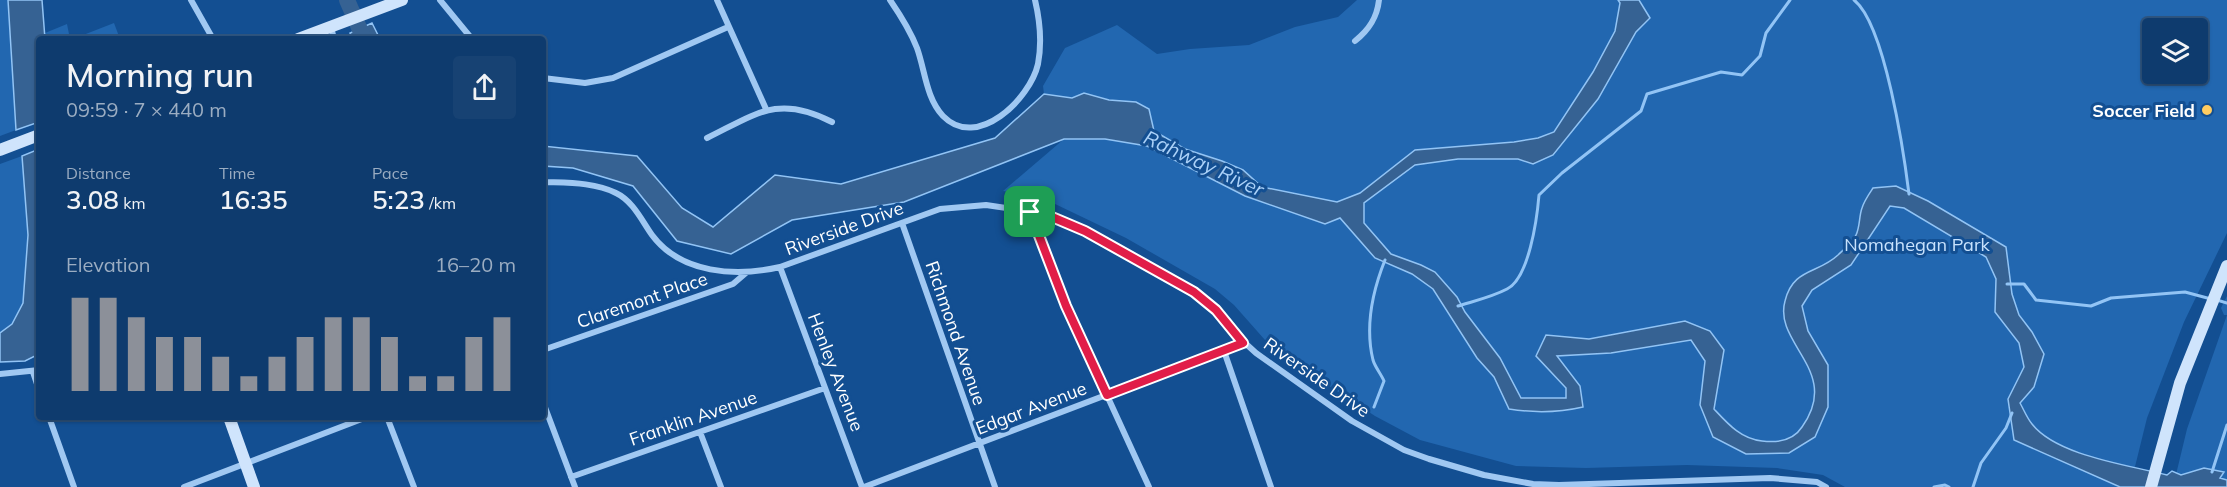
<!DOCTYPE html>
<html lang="en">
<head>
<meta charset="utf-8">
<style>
  body { margin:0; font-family:Mulish,sans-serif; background:#174273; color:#f1f3f6; height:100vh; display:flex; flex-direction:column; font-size:22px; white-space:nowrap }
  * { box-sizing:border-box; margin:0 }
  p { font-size:20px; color:#9badc2 }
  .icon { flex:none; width:33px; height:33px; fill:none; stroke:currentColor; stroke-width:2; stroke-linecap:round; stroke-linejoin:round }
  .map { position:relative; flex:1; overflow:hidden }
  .sheet { position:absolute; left:36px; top:36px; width:510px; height:384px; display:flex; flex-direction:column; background:#0e3b6e; border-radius:6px; box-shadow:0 2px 4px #0004,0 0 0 2px #2e5581 }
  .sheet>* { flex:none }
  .buttons { position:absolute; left:2142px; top:18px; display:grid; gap:12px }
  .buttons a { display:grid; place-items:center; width:66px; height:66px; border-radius:6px; background:#0e3b6e; box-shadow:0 2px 4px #0004,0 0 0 2px #2e5581; font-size:30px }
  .pin { position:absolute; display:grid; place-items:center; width:51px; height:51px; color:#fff; margin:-26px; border-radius:12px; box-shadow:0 3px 9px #0006 }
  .round { display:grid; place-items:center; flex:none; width:63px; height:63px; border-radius:6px; background:#174273 }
  .overview { display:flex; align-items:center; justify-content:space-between; height:102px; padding:0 30px }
  h1 { font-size:33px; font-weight:600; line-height:45px }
  .stats { display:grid; grid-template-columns:repeat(3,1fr); gap:9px; height:102px; padding:6px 30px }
  .stats div { display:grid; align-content:center }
  .stats b { font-size:26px; font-weight:600 }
  .stats small { font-size:16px; font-weight:400 }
  .stats p { font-size:16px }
  .chart { height:168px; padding:12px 30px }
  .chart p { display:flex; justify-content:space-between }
  .chart svg { width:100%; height:108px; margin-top:6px; stroke:#8c9099; stroke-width:6 }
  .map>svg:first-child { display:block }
</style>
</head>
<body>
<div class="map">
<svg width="2227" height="487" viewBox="0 0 2227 487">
  <rect width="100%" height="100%" fill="#134f92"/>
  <path fill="#2267b0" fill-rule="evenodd" d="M0,0h8l8,130 -16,6z
    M1357,0h870v233l-43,89 -37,96 -17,69h-285l-22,-12 -46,-7 -90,-3 -101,3 -70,-2 -96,-26 -45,-24 -84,-55 -26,-21 -31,-35 -19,-16 -89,-51 -73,-35 -28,-9 -22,-3 61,-52 -20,-45 -1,-8 22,-38 52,-23 40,29 33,-5 59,-4 46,-18 43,-10zM2152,28h46v46h-46z
    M114,23l6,16h-47z
    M67,24l3,15h-25v-6z
    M22,156l6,79 -5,68 -11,21 -12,9v-169z
    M2227,296v191h-54l14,-58 40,-114h-3l-3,-7z"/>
  <path fill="#366293" stroke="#92c4f5" stroke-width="1.5" d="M8,0h34l3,39h-6v83l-23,8z
    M1618,0h21l11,18 -14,14 -38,67 -45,56 -20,9 -15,-5h-60l-43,6 -51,38v20l27,31 30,11 14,7 22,25 8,15 35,46 21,40h45v-10l-30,-32 10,-21 43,4 96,-18 25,10 14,19 -10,59c14,15 27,30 48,32 16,2 31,0 40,-14 40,-56 -29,-83 -17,-126 8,-33 33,-27 53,-46 5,-5 15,-13 18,-20 4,-8 3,-19 6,-27 2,-7 7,-14 11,-20l23,-2 32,15 78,46 6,47 7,21 13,17 12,22 -10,33 -14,16c4,7 7,15 12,21 25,32 97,41 135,51l5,-4 9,4 23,-7 20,4 -4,6 7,2v7h-107l-106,-47 -6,-41 16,-32 -5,-24 -24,-31 1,-33 -10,-22 -82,-49 -14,-2 -39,59 -39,25 -10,16 6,25 20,34v42l-13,30 -26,16 -43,1 -33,-17 -13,-32 5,-44 -14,-21 -80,13 -54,3 23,30 3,21c-26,6 -49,6 -74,2l-15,-32 -17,-19 -44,-69 -21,-15 -37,-16 -35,-40 -15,6 -80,-28 -98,-50 -42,-7h-41l-160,63 -112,18 -61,34 -54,-13 -44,-55 -60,-18 -30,-2v-20l94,10 45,52 31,19 62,-52 66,9 154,-46 49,-44 28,4 12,-5 25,7 27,2 13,7 5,22 31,18 37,12 21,9 19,17 75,15 23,-9 55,-43 99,-8 24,-4 16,-6 39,-60 22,-41 5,-28z
    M372,23l8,16h-27l-3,-6z
    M39,149v205l-14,7 -25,1v-29l12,-9 11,-21 5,-68 -6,-79z"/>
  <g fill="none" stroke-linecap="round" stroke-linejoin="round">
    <path stroke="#92c4f5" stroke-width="3" d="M1854,0c31,24 50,154 55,194
      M2007,284h17l12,16 55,6 20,-8 74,-6 26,7
      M2217,300l10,3
      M1458,306c16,-5 34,-9 49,-17 22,-11 30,-70 32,-94l23,-22 79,-62 6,-17 74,-22 21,3 18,-19 6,-23 24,-33
      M1374,407l10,-26c-3,-7 -9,-14 -11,-21 -8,-33 0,-70 12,-100
      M2212,472l15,-47
      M1934,487l11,-2 4,2
      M1973,487l8,-24 25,-35 6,-15"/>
    <path stroke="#366293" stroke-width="16" d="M347,0l17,39"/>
    <path stroke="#a0c8f2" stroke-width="6" d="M191,0l22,39
      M440,0l32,39
      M717,0l49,109
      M890,0c11,16 20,30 27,48 8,22 9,50 26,68 34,35 87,-17 95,-52 4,-21 2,-43 -3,-64
      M331,27l3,12
      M1355,41c14,-11 22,-23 24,-41
      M543,78l42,5 28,-5 115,-51
      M707,138c49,-24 71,-44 125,-16
      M543,182c24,1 51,0 73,11 17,8 26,28 36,42 29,39 84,42 128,32l160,-58 46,-4 53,8 46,18 108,61 24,18 16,22 23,21 96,68 52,29 25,9 55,16 49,9 26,1 211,-7 47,4 9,5
      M1030,211l36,95 83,181
      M902,223l93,264
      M780,267l82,220
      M543,350l190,-66 14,-12
      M1224,351l47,136
      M33,372l6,18
      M0,374l39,-4
      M543,402l32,85
      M49,417l25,70
      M387,417l27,70
      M700,432l21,55
      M571,477l254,-89
      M184,487l183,-70
      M864,487l379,-144"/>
    <path stroke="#cfe4fc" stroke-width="12" d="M298,39l104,-39
      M0,150l39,-15
      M229,417l25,70
      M2151,487l29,-104 47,-117"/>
  </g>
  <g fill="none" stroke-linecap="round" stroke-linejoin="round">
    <defs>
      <path id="route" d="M1030,212l22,5 33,14 109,61 22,18 27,33 -136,52 -41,-89z"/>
    </defs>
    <use href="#route" stroke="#fff" stroke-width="12"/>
    <use href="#route" stroke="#e11d48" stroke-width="8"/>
  </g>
  <circle fill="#ffcc61" stroke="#134f92" stroke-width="2" cx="2207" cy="110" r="6"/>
  <g text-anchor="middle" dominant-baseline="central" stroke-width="6" stroke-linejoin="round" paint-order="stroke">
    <g font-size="18" font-weight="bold" fill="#fff" stroke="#134f92" text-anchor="end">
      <text x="2195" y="110">Soccer Field</text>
    </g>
    <g font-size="18" fill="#fff" stroke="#134f92">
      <text transform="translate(844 228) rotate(-20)">Riverside Drive</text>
      <text transform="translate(642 300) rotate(-19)">Claremont Place</text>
      <text transform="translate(956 333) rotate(71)">Richmond Avenue</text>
      <text transform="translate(836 372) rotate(69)">Henley Avenue</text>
      <text transform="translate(1317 377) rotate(35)">Riverside Drive</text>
      <text transform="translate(1031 408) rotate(-21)">Edgar Avenue</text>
      <text transform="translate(693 418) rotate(-19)">Franklin Avenue</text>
    </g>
    <g font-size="18" fill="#c8e2fd" stroke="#134f92">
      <text x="1917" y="244">Nomahegan Park</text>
    </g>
    <g font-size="20" font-style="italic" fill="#acd2f9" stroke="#134f92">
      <text transform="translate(1204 163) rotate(25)">Rahway River</text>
    </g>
  </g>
</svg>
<div class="buttons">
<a><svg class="icon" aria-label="layers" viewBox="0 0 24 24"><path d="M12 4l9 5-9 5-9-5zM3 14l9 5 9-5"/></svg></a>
</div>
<div class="pin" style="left:1030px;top:212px;background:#1e9e55"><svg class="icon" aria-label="arrive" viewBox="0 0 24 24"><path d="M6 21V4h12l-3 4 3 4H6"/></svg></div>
<section class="sheet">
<div class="overview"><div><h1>Morning run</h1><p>09:59 · 7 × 440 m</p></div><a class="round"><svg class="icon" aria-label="share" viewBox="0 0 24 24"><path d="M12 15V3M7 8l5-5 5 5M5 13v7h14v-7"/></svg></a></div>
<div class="stats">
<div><p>Distance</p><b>3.08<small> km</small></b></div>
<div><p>Time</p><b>16:35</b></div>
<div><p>Pace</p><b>5:23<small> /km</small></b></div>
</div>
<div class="chart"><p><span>Elevation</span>16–20 m</p>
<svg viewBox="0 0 160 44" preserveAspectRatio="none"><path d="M5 44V6M15 44V6M25 44V14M35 44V22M45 44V22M55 44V30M65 44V38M75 44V30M85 44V22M95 44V14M105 44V14M115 44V22M125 44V38M135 44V38M145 44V22M155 44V14"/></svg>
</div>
</section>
</div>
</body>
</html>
